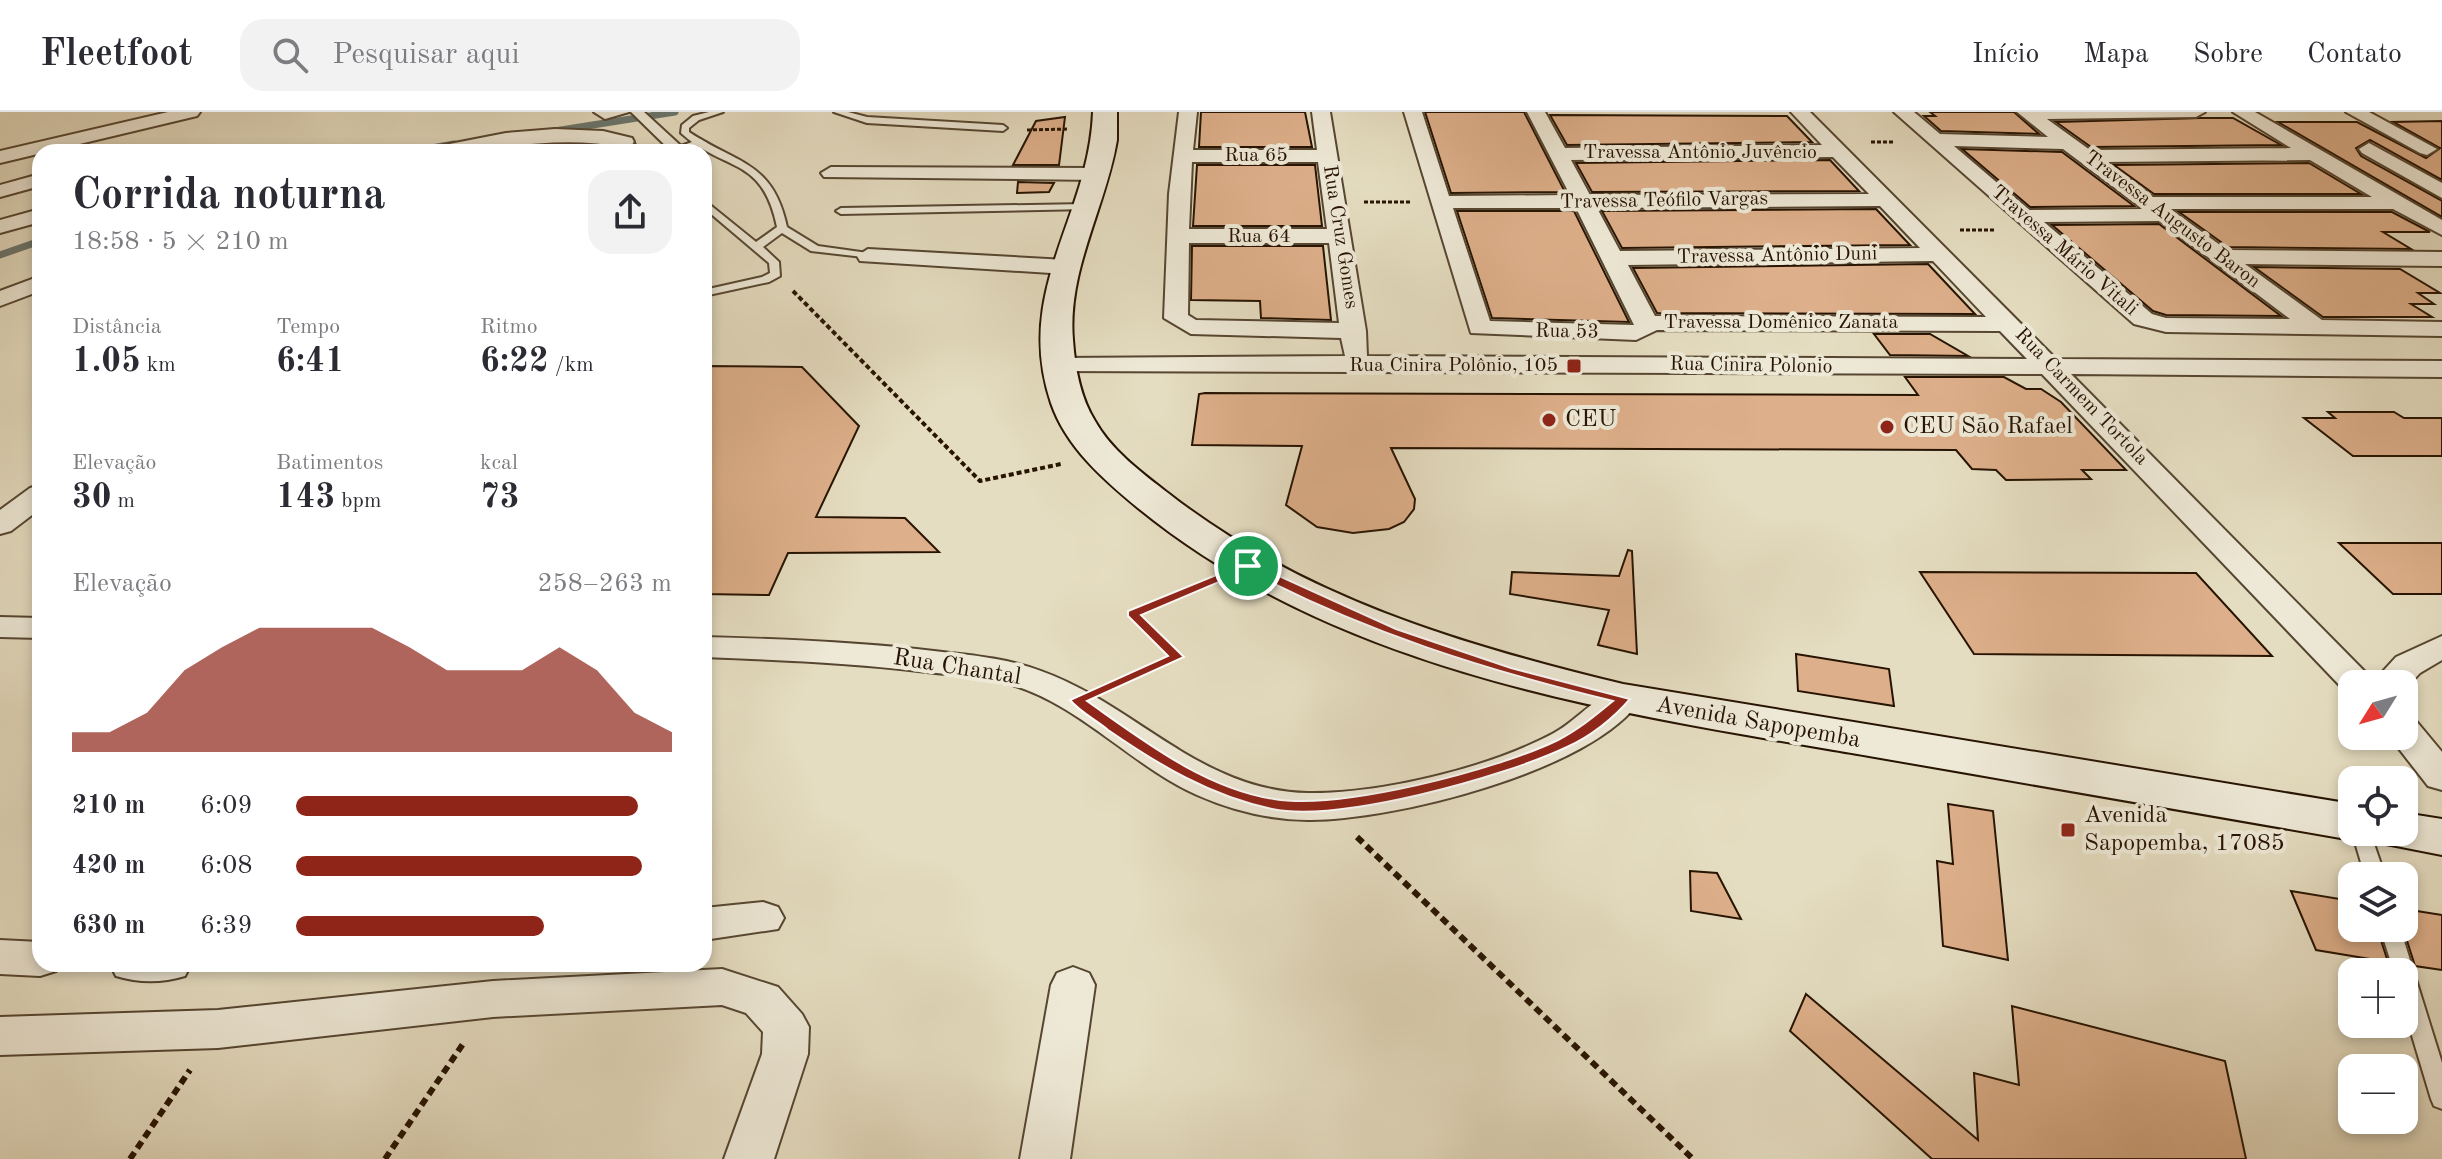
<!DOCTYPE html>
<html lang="pt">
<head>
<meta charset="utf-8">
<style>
  body { margin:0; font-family:"Old Standard TT",serif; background:#f2f2f3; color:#2b2b33; height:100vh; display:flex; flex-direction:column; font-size:30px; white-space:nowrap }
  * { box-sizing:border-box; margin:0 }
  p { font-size:26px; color:#7c7c81 }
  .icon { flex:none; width:44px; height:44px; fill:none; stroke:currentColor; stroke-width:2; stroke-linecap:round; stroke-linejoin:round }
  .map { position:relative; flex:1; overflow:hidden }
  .side { position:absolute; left:32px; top:32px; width:680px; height:828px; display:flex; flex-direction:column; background:#fff; border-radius:24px; box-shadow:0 4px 12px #0003 }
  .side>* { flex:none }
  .needle { width:52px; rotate:233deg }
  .buttons { position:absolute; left:2338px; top:558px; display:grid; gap:16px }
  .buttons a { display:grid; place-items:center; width:80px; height:80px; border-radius:16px; background:#fff; box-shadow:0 4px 12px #0003; font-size:40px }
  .pin { position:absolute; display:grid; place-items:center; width:68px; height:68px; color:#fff; margin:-34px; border:4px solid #fff; border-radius:50%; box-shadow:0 2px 8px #0007 }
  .round { display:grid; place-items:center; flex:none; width:84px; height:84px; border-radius:24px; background:#f2f2f3 }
  .headline { display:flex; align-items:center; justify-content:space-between; height:136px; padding:0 40px }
  h1 { font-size:44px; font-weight:600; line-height:60px }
  .metrics { display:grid; grid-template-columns:repeat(3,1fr); gap:12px; height:136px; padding:8px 40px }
  .metrics div { display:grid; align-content:center }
  .metrics b { font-size:34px; font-weight:600 }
  .metrics small { font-size:22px; font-weight:400 }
  .metrics p { font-size:22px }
  .chart { height:224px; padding:16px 40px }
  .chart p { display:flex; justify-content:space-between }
  .chart svg { width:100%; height:144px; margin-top:8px; fill:#8f2418; opacity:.7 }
  ul { padding:0 40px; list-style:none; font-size:26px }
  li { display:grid; grid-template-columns:128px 96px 1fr; align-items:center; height:60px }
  li i { height:20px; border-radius:10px; background:#8f2418 }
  header { display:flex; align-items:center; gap:48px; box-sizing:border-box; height:112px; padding:0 40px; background:#fff; border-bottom:2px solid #e1e1e2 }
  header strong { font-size:38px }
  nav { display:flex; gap:44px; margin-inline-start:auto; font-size:28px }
  .search { width:560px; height:72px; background:#f2f2f3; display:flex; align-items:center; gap:20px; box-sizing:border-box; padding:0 28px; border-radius:24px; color:#7c7c81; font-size:30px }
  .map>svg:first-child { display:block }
</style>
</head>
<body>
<header>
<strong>Fleetfoot</strong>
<div class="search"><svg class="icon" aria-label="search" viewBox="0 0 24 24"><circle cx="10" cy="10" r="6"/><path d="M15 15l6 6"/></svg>Pesquisar aqui</div>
<nav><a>Início</a><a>Mapa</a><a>Sobre</a><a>Contato</a></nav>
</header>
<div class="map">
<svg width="2442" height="1047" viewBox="0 0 2442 1047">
  <rect width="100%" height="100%" fill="#e5ddc1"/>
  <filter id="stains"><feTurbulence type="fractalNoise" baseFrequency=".0025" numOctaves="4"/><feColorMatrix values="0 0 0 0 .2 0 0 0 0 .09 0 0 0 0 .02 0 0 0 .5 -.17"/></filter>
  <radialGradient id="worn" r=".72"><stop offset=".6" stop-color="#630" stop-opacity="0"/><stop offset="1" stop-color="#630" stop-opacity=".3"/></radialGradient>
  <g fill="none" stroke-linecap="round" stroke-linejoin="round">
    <path stroke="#6a7770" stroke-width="7" d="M548,20l127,-20
      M409,40l45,-8
      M0,143l40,-14"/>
  </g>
  <path fill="#ddaf8a" stroke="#261301" stroke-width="2" d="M1201,0h104l7,35h-113z
    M1425,0h99l41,80 -114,1z
    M1930,0h84l25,22 -98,-3 -17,-15h11z
    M1550,3l237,1 25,26 -245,3z
    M1065,5l-6,48h-46l23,-44z
    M2201,6h32l48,27 -190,2 -35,-25z
    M2442,9v59l-72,-40 -14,8 5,8 81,45v16l-164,-95h79l69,36 14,-10 -47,-26z
    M1962,37l100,3 72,54 -104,1z
    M1830,48l29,31 -267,1 -16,-29z
    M2309,51l52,31h-207l-40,-29z
    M1197,53h118l7,61h-129z
    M1018,70l36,1 -5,9 -32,1z
    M1876,97l34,36 -288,3 -20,-37z
    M1457,99h117l55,111 -137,-4z
    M2179,100h213l38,20h-47l28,17 -183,-2z
    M2159,112l122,92 -115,-1 -13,-4 -101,-86z
    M1192,134h131l8,74 -70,-2 -1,-17 -69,-1z
    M1928,152l47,50 -318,-1 -24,-45z
    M2254,155l146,2 40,24h-22l16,11h-23l21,13h-109z
    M1874,222h56l38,22 -78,-1z
    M704,254l98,1 57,59 -43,91 89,1 34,34 -151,1 -19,42 -65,-1z
    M1905,265h99l22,12h15l20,13 65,68h-44l9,9 -85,1 -10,-10 -24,-1 -16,-19 -565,-2 24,51 -1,10 -10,13 -15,7 -36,4 -36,-6 -31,-22 16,-59 -110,-1 7,-51 6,-1 713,2z
    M2328,300h66l10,6h38v38h-89l-49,-38h31z
    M2339,431h103v51h-49z
    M1628,438l4,1 5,103 -39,-9 11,-35 -99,-16 2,-22 107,4z
    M1920,460l276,1 76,83 -298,-2z
    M1796,542l93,15 5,37 -96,-15z
    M1948,692l45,7 15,149 -65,-14 -6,-85 16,3z
    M1690,759l27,2 24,46 -50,-8z
    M2291,779l61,10v27h25l11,34 -72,-12z
    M2404,797l38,6v55l-27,-4 -12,-38z
    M1806,882l172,146 -4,-67 45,12 -7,-79 213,55 21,98h-314l-142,-128z"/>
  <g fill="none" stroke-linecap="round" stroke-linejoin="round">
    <defs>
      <path id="service" d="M709,0h14l-24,8 -10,8v4c48,32 84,29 98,95l31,19 50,7 4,1v4l-61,-7 -29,-18 -19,14 16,15 1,14 -11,6 -65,14v-6l58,-13 8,-4 -1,-10 -65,-55v-8l52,42 21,-15c-15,-72 -52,-54 -96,-94l1,-8 11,-9z
        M834,0h14l19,5 136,8 4,3 -4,3 -136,-8z
        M622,28h6l17,12h-11l-12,-8z
        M1086,92l3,1v4l-248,5 -5,-3 5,-3z
        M2352,720h18l15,44h-20z
        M2380,816h20l42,135v46l-8,-3 -3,-7 -27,-90v-37h-10z"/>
      <path id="pedestrian" d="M594,0h35l-24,7z
        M631,0h13l37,34 19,-7 7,4 -35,9z"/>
      <path id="minor" d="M168,0h32l-3,4 -197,47v-12z
        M1179,0h18l-4,38h124l-5,-38h18l36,219 1,25 660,3 -27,-28 -343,-1 -21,10 -165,-7 -67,-221h18l27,84 121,-1 -43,-83h18l20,36 257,-3 -31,-33h19l246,247 386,2v16l-371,-3 303,307 22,-24 46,-21v24l-22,13 -16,17v-6h-52v9l-6,-1 -304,-318 -991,-3 -4,-5 4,-5 9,-3 285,-2 -4,-18 -150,-4 -27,-16 5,-124zM1833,45l36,37 -279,1 -19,-35zM1192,50h126l9,67h-138zM1880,94l40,42 -300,3 -23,-43zM1453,96h123l58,117 -144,-4zM1189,131h140l10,80 -143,-3 -8,-5zM1933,149l53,56 -331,-1 -27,-51z
        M1894,0h20l26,22 108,3 -31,-25h188l-9,5 -149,2 43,31 201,-2 -58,-36h22l187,108v15l-49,-26h-223l57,41 215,2v14l-197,-2 77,56 120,2v14l-276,-4 -32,-8zM1954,34l109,3 80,60 -114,1zM2310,48l62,37h-219l-48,-35zM2160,109l130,98 -124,-1 -14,-4 -108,-92z
        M2346,0h23l68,37 -10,6 -7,-2z
        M555,17l48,2 29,7 2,4 -9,6c-68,-15 -131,4 -199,4l3,-4 77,-15z
        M2369,31l73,40v15l-80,-45 -3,-4z
        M831,55l267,1 10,6 -10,6 -274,-3 -3,-4z
        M40,62v12l-40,11v-12z
        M40,97v13l-40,11v-13z
        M868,137l198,11 11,7 -11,7 -206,-13 -3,-5z
        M40,164v15l-40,15v-15z
        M40,373v24l-29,22 -11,3v-24l30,-22z
        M0,505l40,1v20l-40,-1z
        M704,525c77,2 153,5 230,14 36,4 73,7 107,20 95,34 159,120 267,122 73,1 181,-25 246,-60 27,-14 50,-50 82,-42l5,8c-47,72 -250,122 -333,121 -37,0 -77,-10 -111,-25 -67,-30 -120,-94 -192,-112 -26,-7 -52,-8 -78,-11 -74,-9 -148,-12 -223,-15z
        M2404,607l13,3 25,30v38l-14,-4 -39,-50h15z
        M763,790l15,5 6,11 -6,11 -74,11v-32z
        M0,828l40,2v22h19l-3,7 -16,5 -40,-2z
        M110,852h81l-6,12c-23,7 -46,7 -69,0z
        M1073,855l16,6 6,12 -25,174h-50l31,-174 6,-12z
        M722,857l56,18 24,27 7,13 -1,27 -34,105h-50l38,-105 1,-22 -17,-19 -24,-8 -229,12 -275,31 -218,7v-38l218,-7 275,-29z"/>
      <path id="secondary" d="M1093,0h24v28c-11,67 -50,130 -44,200 2,28 7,57 22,81 16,29 47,52 73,72 133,104 293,152 455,191l729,120v28h20l-20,8c-161,-28 -322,-56 -483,-84 -252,-43 -526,-81 -731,-248 -34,-28 -72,-61 -87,-105 -38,-113 38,-185 42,-291z
        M2404,701l38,6v36l-56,-11 -7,-12h25z"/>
    </defs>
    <use href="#service" stroke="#564631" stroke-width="4"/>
    <use href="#pedestrian" stroke="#564631" stroke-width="4"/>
    <use href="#minor" stroke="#564631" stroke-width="4"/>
    <use href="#secondary" stroke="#261301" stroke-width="4"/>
    <path stroke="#261301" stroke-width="3" stroke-dasharray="4 2" stroke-linecap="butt" d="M1027,18l42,-1
      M1871,30h22
      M1364,90h46
      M1960,118h34"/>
    <path stroke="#261301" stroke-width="4" stroke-dasharray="5 3" stroke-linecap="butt" d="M793,179l187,190 81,-17"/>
    <path stroke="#261301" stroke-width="5" stroke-dasharray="6 4" stroke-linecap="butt" d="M1114,572l63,-27 -45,-43 74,-31"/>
    <path stroke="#261301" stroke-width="6" stroke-dasharray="8 5" stroke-linecap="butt" d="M1357,725l336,322
      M130,1047l60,-89
      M385,1047l78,-115"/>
    <use href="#service" fill="#eee9d7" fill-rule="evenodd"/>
    <use href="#pedestrian" fill="#eee9d7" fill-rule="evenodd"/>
    <use href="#minor" fill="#eee9d7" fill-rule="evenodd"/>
    <use href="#secondary" fill="#eee9d7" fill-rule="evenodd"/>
  </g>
  <path fill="#8f2418" stroke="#fff" stroke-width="2" fill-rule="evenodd" d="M1248,450l148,67 115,39 119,31c-16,19 -40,38 -63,48 -63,30 -228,76 -295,62 -62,-13 -113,-44 -164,-79 -12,-10 -28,-18 -38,-30l98,-44 -40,-40v-5zM1247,458c117,62 238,100 366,131 -17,14 -35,29 -55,39 -62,30 -216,70 -284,59 -70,-11 -130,-58 -187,-98l97,-44 -43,-42z"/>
  <g fill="#8f2418" stroke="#eee9d7" stroke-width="3">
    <rect x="1566" y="246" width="16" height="16" rx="4"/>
    <circle cx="1549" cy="308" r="8"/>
    <circle cx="1887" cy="315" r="8"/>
    <rect x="2060" y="710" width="16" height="16" rx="4"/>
  </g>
  <g text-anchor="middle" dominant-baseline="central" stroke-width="8" stroke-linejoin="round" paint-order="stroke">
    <g font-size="20" fill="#261301" stroke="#eee9d7">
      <text x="1700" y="41">Travessa Antônio Juvêncio</text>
      <text x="1256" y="44">Rua 65</text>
      <text transform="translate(1664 89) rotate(-1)">Travessa Teófilo Vargas</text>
      <text transform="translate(2172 108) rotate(37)">Travessa Augusto Baron</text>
      <text x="1259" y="125">Rua 64</text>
      <text transform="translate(1340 125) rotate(81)">Rua Cruz Gomes</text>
      <text transform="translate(2064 139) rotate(41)">Travessa Mário Vitali</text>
      <text transform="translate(1777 144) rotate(-1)">Travessa Antônio Duni</text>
      <text x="1781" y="211">Travessa Domênico Zanata</text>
      <text transform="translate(1567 220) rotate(1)">Rua 53</text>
      <text transform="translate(1751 254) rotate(1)">Rua Cinira Polonio</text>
      <text transform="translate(2081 285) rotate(46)">Rua Carmem Tortola</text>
    </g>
    <g font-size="20" fill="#261301" stroke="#eee9d7" text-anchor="end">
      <text x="1558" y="254">Rua Cinira Polônio, 105</text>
    </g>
    <g font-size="24" fill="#261301" stroke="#eee9d7" text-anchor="start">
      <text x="1565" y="308">CEU</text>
      <text x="1903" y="315">CEU São Rafael</text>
      <text x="2084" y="704">Avenida<tspan x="2084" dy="28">Sapopemba, 17085</tspan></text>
    </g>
    <g font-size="24" fill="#261301" stroke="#eee9d7">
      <text transform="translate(957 556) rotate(9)">Rua Chantal</text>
      <text transform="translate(1758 611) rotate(10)">Avenida Sapopemba</text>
    </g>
  </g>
  <rect width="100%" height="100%" filter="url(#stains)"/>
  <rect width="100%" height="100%" fill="url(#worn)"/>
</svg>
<div class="buttons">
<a><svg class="needle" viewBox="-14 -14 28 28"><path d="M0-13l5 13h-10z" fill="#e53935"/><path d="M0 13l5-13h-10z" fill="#7c7c81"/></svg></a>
<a><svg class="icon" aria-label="locate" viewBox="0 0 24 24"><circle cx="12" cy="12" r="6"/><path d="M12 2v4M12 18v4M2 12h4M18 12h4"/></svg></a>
<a><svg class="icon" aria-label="layers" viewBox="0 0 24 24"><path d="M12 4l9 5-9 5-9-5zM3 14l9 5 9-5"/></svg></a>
<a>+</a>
<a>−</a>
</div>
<div class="pin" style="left:1248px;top:454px;background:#1e9e55"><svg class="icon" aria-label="arrive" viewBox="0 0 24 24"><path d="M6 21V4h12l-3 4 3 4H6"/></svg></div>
<section class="side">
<div class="headline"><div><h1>Corrida noturna</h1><p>18:58 · 5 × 210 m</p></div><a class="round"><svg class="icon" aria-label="share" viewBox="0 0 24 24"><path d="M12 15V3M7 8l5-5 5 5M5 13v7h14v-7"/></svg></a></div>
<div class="metrics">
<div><p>Distância</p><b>1.05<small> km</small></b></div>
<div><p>Tempo</p><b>6:41</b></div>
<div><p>Ritmo</p><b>6:22<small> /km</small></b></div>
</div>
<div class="metrics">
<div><p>Elevação</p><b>30<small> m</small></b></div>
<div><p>Batimentos</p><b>143<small> bpm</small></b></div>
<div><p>kcal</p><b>73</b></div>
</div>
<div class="chart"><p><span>Elevação</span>258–263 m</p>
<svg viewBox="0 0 160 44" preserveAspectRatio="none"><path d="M0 44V38L10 38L20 32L30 19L40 12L50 6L60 6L70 6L80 6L90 12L100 19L110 19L120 19L130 12L140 19L150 32L160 38V44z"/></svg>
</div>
<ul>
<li><b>210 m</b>6:09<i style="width:91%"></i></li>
<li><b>420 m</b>6:08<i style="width:92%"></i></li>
<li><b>630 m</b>6:39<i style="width:66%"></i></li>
</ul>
</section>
</div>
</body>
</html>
